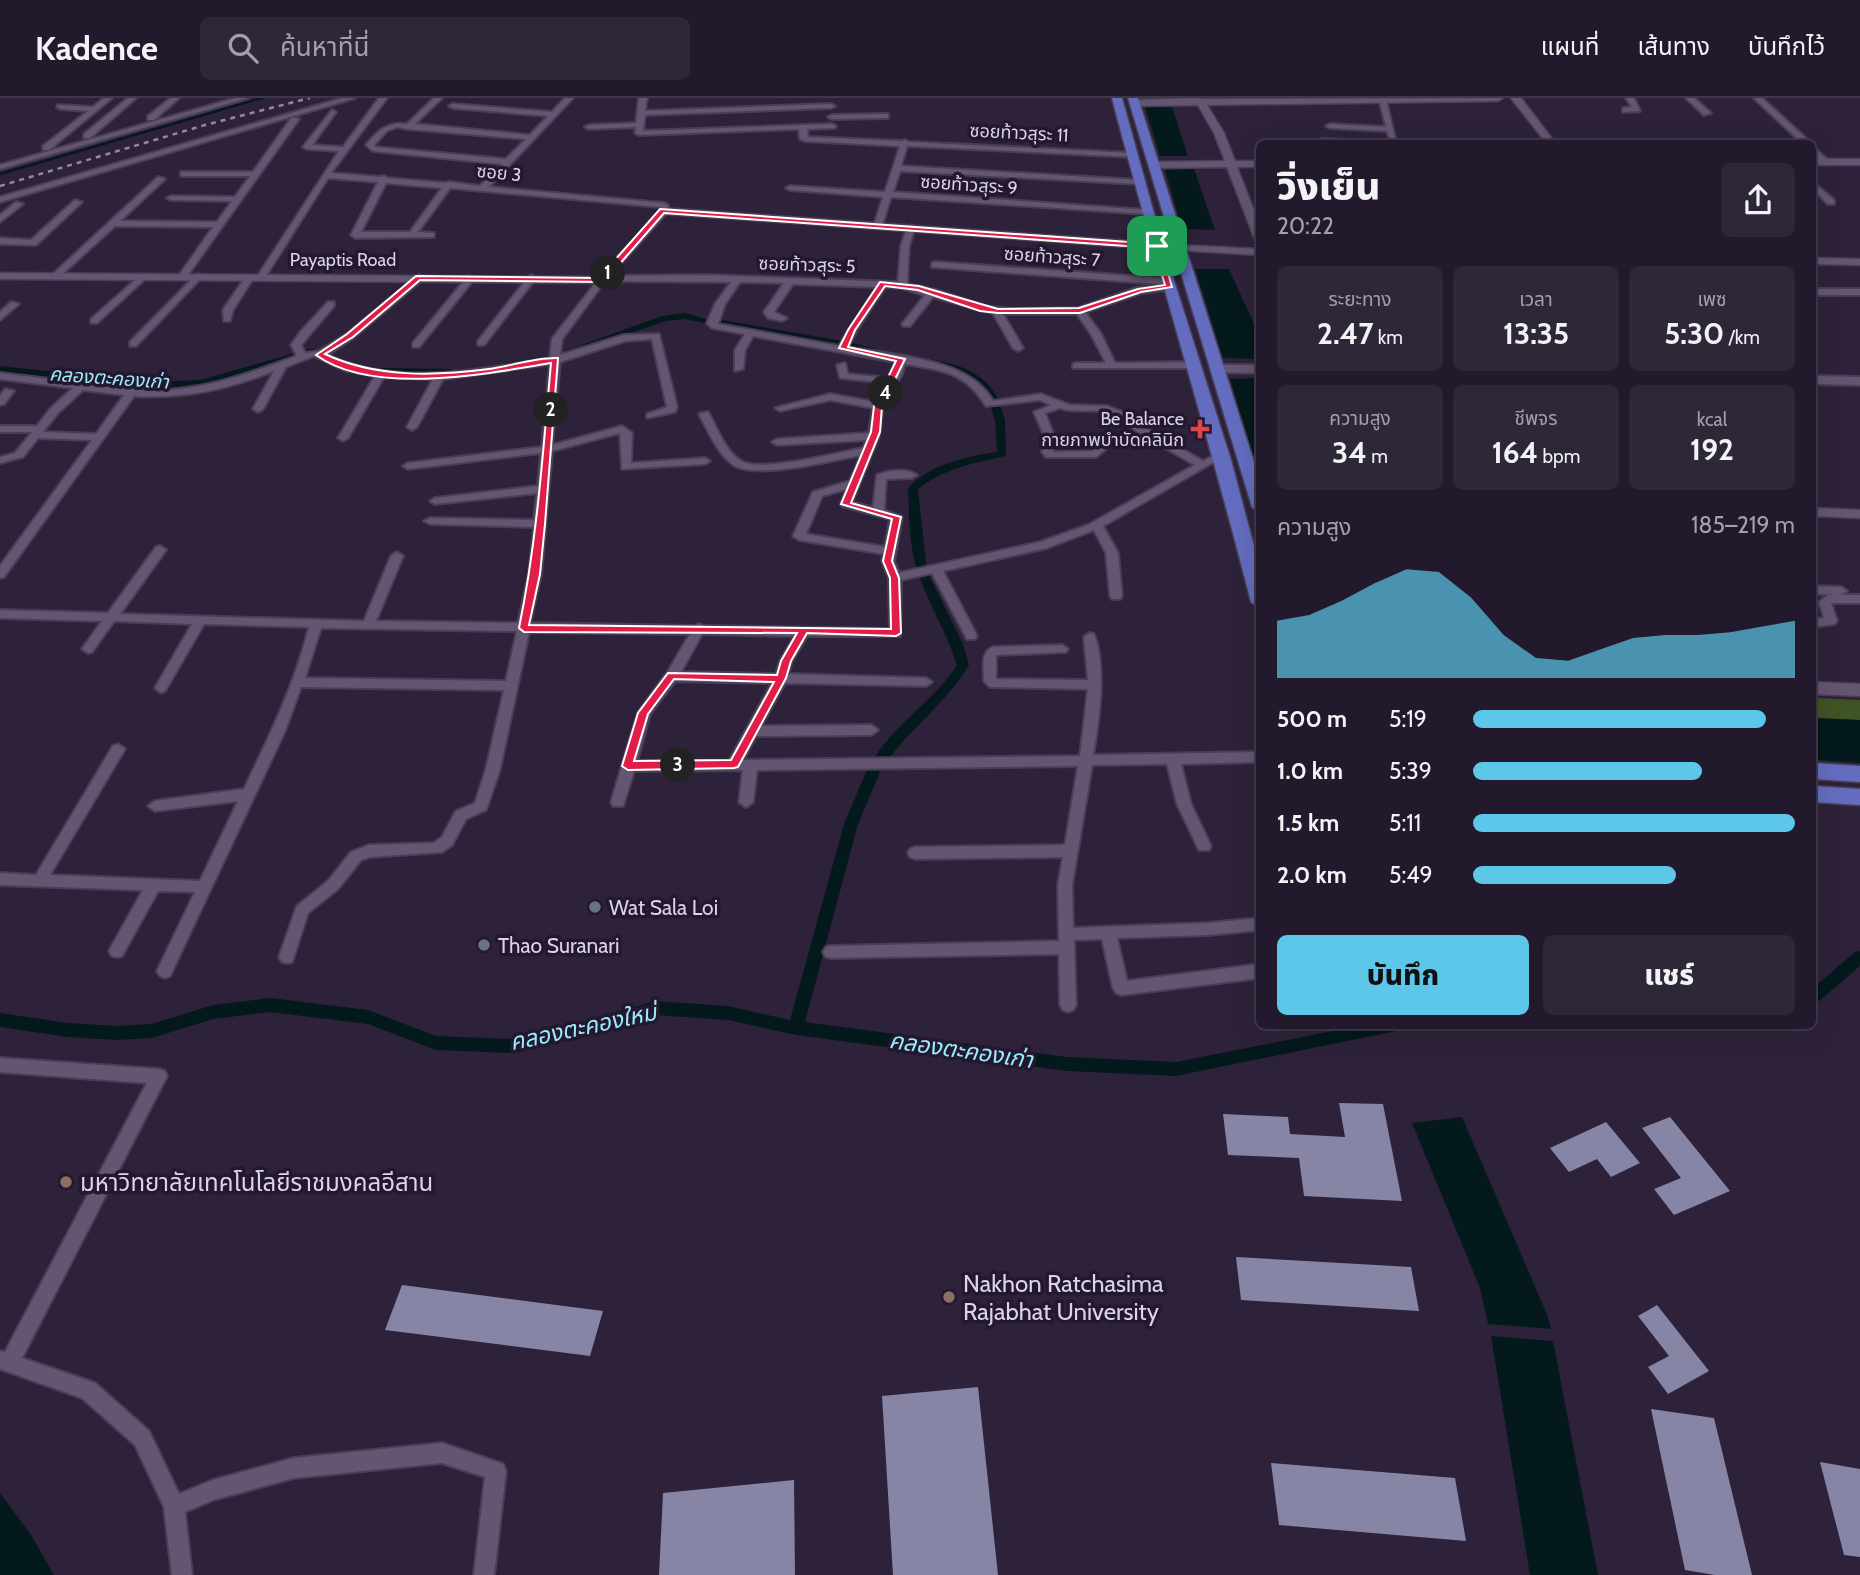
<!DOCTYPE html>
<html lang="th">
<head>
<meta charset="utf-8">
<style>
  body { margin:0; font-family:Cabin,"Noto Sans Thai",sans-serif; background:#2e2738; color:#f1f3f6; height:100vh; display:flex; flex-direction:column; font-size:26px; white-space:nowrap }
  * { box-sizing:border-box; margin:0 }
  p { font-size:23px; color:#a2a1a9 }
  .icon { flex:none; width:38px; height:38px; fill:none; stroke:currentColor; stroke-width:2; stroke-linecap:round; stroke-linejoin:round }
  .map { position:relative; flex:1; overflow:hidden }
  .sheet { position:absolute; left:1256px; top:42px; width:560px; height:889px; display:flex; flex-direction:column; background:#221a2c; border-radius:10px; box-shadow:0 7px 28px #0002,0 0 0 2px #3f3848 }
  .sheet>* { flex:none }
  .pin { position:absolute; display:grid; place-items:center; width:60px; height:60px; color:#fff; margin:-30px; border-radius:14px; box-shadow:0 4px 10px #0006 }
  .km { position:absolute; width:35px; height:35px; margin:-18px; border-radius:50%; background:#222; color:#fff; font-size:19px; line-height:35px; text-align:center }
  .round { display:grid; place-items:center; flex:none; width:74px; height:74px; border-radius:10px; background:#2e2738 }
  .summary { display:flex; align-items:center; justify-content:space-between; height:119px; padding:0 21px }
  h1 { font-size:38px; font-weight:800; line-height:52px }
  .figures { display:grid; grid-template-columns:repeat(3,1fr); gap:10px; height:119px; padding:7px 21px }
  .figures div { display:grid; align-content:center; border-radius:10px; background:#2e2738; text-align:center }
  .figures b { font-size:30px; font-weight:800 }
  .figures small { font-size:19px; font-weight:400 }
  .figures p { font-size:19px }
  .chart { height:196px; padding:14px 21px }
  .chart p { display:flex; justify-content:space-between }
  .chart svg { width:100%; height:126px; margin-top:7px; fill:#5cc7e8; opacity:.7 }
  .action { display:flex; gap:14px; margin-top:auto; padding:14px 21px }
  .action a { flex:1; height:80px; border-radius:10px; background:#5cc7e8; color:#111; font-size:28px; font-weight:800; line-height:80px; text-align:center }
  .action a+a { background:#2e2738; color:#f1f3f6 }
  ul { padding:0 21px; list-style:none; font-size:23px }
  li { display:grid; grid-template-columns:112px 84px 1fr; align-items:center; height:52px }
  li i { height:18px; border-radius:9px; background:#5cc7e8 }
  header { display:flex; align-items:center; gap:42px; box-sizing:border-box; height:98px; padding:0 35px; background:#221a2c; border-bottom:2px solid #3f3848 }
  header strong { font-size:33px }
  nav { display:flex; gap:38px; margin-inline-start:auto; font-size:24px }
  .search { width:490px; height:63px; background:#2e2738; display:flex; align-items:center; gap:18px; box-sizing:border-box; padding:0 24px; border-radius:10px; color:#a2a1a9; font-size:26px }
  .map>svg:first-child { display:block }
</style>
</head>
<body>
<header>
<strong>Kadence</strong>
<div class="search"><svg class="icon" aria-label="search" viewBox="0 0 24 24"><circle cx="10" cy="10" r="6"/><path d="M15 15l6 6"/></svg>ค้นหาที่นี่</div>
<nav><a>แผนที่</a><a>เส้นทาง</a><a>บันทึกไว้</a></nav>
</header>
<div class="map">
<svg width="1860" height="1477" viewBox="0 0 1860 1477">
  <rect width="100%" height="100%" fill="#2e223a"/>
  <path fill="#405325" d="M1813,600l47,2v20l-47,-2z"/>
  <path fill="#03191c" d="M1145,9h27l16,49h-28z
    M1194,71l21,61 -33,-1 -17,-59z
    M1195,171h34l31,68v22l-37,-1z
    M1260,280v89h-3l-27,-88z
    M1813,620l47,2v43l-42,-3 -5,-10z
    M1462,1019l86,200 3,12 -63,-5 -8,-36 -68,-165z
    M1491,1238l62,5 45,234h-68z
    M0,1395l31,42 23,40h-54z"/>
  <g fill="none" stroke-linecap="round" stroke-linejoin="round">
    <path stroke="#03191c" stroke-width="2.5" d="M0,76l262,-76"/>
    <path fill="#03191c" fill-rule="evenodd" d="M685,215l28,8 -5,3 -23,-5 -19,2 -104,36 -57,12 -5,-3 5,-3 49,-8 108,-39z
      M717,221l131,23 55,14 -5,3 -54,-13 -130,-22v-4z
      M306,251h13l5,3 -5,3 -16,-1v-4z
      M298,254l5,3 -2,2 -99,29 -53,2 -149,-16v-6l149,16 52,-2z
      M918,259c32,6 64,10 80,42l-9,2c-18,-32 -42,-32 -74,-39l-2,-2z
      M379,270l71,1 5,3 -5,3 -74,-2v-4z
      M996,307l5,3 4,12 1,36c-32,7 -61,12 -88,33l9,82 36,73 6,21c-22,37 -57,62 -82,96h-10l-2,-4c22,-35 60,-57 82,-92 -10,-33 -31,-65 -40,-95 -8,-26 -8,-55 -9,-82 22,-24 58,-31 89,-36l-2,-32 -4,-12z
      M873,669l7,5 -22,52 -53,198 262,35 109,5 182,-36h40l-2,5 -220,45 -109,-5 -271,-36 -68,-15 -73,-5 -67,21 -75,17 -77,-3 -68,-26 -98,-12 -57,7 -61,19 -35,2 -49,-3 -68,-10v-14l68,10 49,3 35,-2 61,-19 57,-7 98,12 68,26 77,3 75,-17 67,-21 73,5 62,14 54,-196 22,-52z
      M1860,853v15l-42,36 -5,2v-16l42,-36z"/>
  </g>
  <path fill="#8785a5" d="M1339,1005l44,1 19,97 -98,-5 -5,-38 -71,-3 -5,-41 65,3 2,17 55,3z
    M1670,1019l60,74 -56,24 -20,-26 27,-11 -39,-50z
    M1606,1024l34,41 -29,14 -14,-18 -28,13 -19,-24z
    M1236,1159l175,10 8,44 -178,-11z
    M402,1187l201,26 -13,45 -205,-26z
    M1657,1207l52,66 -41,23 -20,-27 21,-11 -31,-40z
    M978,1289l20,188h-105l-11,-179z
    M1651,1311l63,9 38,157h-37l-30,-5z
    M1820,1364l40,7v88l-16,-2z
    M1271,1365l184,15 11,63 -187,-16z
    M794,1382l1,95h-136l4,-82z"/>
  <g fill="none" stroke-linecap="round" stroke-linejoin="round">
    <defs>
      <path id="minor" d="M104,0h8l-63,52h-6v-4l45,-35 -27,-2 -4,-2 1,-2 35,2z
        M128,0h8l-46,40h-6v-4z
        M171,0h8l-25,22h-6v-4z
        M236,0h12l-248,71v-4z
        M343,0h12l-355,104v-5z
        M379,0h8l-56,75 49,4 4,-1 4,2 57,5 4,-1 31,4 22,-22 -129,-13 -7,-6c12,-15 21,-23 41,-21l27,-26h8l-27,26 115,11 18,-19 -95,-8 -4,-2 4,-2 99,8 13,-14h8l-84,89 175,16 4,2 -1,6 -7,2v-6l-210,-19 -32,44 16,1v4l-79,1 -4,-3 27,-53 -50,-4 -64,101h-6l-1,-2 82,-126 -32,-2 -4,-2 29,-37 4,2 -24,33 31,2zM397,29l11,2 118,10 -20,20 -131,-12 -1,-2 13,-14zM386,85l56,5 -32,44h-49z
        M639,0h8l-2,13 186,-7 4,2 -4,2 -186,7 -2,16 189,-7 4,2 -1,2 -28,1 1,8 94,4 3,-1 4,2 223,11 4,2 -1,2 -228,-11 -6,20 238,14 4,2 -4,2 -239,-13 -7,21 254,18 4,2 -4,2 -256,-17 -9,28 -4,3 -4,-3 9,-28 -93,-7 -4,-2 4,-2 95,6 15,-46 -96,-5 -4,-2 -1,-10 -160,6 -4,-2 1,-6 -47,2 -4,-2 4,-2 47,-2z
        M1379,0l7,2 9,38h-6l-2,-7 -57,-3 -4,-2 4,-2 56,3z
        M1626,0h8l6,13 -17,1v-4l9,-1z
        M1686,0h8l17,15 -7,2z
        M1754,0h8l50,46h-9z
        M885,16h3v4l-56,1 -4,-2 4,-2z
        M292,19l7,2 -114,160 -7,-2 35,-50 -98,-1 -57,52 -7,-2 107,-99 7,2 -45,42 97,1 15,-21 -61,-1 -4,-2 4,-2 64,1 15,-21h-69v-4h72z
        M1325,41l68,3 4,2 -75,-1v-4z
        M1813,49l15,13v4h-6l-9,-10z
        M1813,84l21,18v4h-6l-15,-15z
        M75,102l7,2 -46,43 -36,-1v-6l31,2z
        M16,104l7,2 -23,18v-7z
        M911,127l4,3 -6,18 -2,38 28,6 49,16 26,3 69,-1 58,-20 35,-3v4l-31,4 -56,19 16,22 14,29 80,-1 5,3 -5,3h-122v-4l3,-1h30l-15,-29 -14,-20h-74l20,34 -5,3 -5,-3 -20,-35 -60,-16 -23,29h-6l-2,-2 23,-29 -24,-7 -16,-1 -28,43 -9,17c45,9 121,10 145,54l48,-7 29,11 37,1 18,7 20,15 58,33 18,-9 5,3 -123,71 15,27 4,43 -2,3h-8l-2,-3 -4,-43 -12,-23 -47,18 -104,23 34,65 -2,3h-8l-35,-66 -31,7 -1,56h-93l-15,25 -4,13 138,4 6,4 -6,4 -141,-3 -24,43 110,-1 7,5 -7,5 -115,1 -13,24 337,-4 8,-67 -98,-2 -6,-6c0,-12 -4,-29 9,-34l69,-2 6,4 -2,3 -70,3v24l92,1 -4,-43 6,-4 4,1c13,33 5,87 -1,121l167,-3v10l-79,2 10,40 20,42 -2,4h-10l-22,-46 -10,-40 -75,1 -20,120 1,43 135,-5 52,-5v12l-52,5 -91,3 10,43 133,-17v14l-139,17 -5,-2 -3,-5 -11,-49 -28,1 2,65 -3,5 -5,2 -5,-2 -3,-5 -1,-51 -228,4 -5,-1 -3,-5 3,-5 5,-1 228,-5 -1,-56 5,-28 -148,2 -5,-2 -2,-4 2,-4 5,-2 150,-2 13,-79 -321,4 -4,32 -7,5 -7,-5 4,-32 -109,1 -11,35h-10l-2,-4 27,-89 29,-40 23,-39 -161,-2 -29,137 -14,41 -20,9 -14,26 -10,7 -72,5 -9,3 -23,29 -30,24 -16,49 -5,1 -5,-1 -3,-5 18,-51 31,-25 23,-29 18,-7 65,-2 8,-6 14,-26 19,-8 11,-34 18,-79 -203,-3 -16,44 -115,245 -5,2 -5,-2 -3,-5 38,-79 -37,-1 -36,65 -5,1 -5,-1 -3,-5 34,-61 -143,-5v-12l36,2 77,-129 5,-2 7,5 -75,126 150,6 38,-80 -83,10 -7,-5 7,-5 89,-12c25,-52 51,-105 65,-162l-105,-3 -39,67 -4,2 -6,-5 37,-64 -78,-3 -22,31 -4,1 -6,-4 20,-28 -102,-3v-8l108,3 48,-66 4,-1 6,4 -46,64 244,7 27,-65 6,-4 6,4 -27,65 142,2 11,-49 5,-47 -104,-3 -6,-3 6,-3 104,2 3,-27 -102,11 -5,-3 5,-3 103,-12 3,-33 -133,16 -5,-3 5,-3 134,-16 8,-83 -107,15 -26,48 -5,3 -5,-3 26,-48 -49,-2 -36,61 -5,3 -5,-3 37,-62 -31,-6 -30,-14 -28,11 -23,42 -5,3 -5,-3 21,-38c-46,18 -90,28 -140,25l-130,181 -4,1v-12l92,-126 -54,-2 -15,19 -23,6v-6l15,-4 17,-21h-32v-6h37l13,-17 23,-21 -73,-9v-6l148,18c58,-1 96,-16 149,-35l-6,-11 10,-14 27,-29h6v4l-33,39 4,8 14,-2 28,-17 72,-59 3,1v4l-69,58 -26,17c69,32 151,15 223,3l2,-19 49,-63 105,-1 192,7 3,-36 6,-18zM605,183l126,1 -16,22 -8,19 5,5 33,6 -10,16v21l8,-2 2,-19 8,-14 142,26 -5,16 -42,-4 -3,-11 -8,2 3,13 47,5 -12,19 -45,-8 -55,14 5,3 50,-11 43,8 -4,25 -92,6 -5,3 5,3 90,-5 -4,8c-23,4 -104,25 -122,13 -16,-10 -24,-34 -33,-49l-9,2c9,16 18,39 33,50 21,17 102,-4 129,-9l-11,26 -37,11 -20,44 6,4 85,14 -2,7 7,17 1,51 -186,-3 -5,-2 -5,2 -164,-3 11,-49 11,-123 68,-18 2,36 83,-5 5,-3 -5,-3 -74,5 1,-30 -10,-7 -70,19 8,-83 65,-21 27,-2 15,68 -20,7v4l28,-6 2,-5 -18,-73 -35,1 -64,20 2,-16zM740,184l44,1 -20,29 4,6 14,3 5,-3 -13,-6 19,-28 84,3 -38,59 -121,-22 7,-20zM905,266c36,6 61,8 81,42l54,-6 11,5 -17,7 9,21 -1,19 4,5h50l15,-12 37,-7 47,27 -107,60 -48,17 -141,31 -5,-12 8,-44 -18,-7 2,-31 26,-1 5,-3c-10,-7 -28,-5 -40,0l-4,33 -21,-6 27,-66 4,-30 18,-30zM83,292l41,5 -28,39 -53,-2 15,-19zM1060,310c14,5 27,1 40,3 16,2 27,14 40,23l-36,6 -11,11 -40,1v-19l-8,-20zM847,391l-6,15 1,2 48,13 -5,28 -79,-13 16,-38zM321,530l196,3 -11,50 -201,-3zM702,536l93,2 -15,25 -4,13 -95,-2zM675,583l97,2 -43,78h-92l13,-47z
        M935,164l226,16 4,3 -4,3 -229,-17v-4z
        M142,176l3,1v4l-48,44h-6v-4z
        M197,176l3,1v4l-64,67h-6v-4z
        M247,177l7,2 -21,33 -3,11h-6l-1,-11z
        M532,177l4,3 -52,67h-6v-4l51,-65z
        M468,178l7,2 -56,69h-6v-4z
        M1813,191h47v6h-47z
        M11,204l8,2 -19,16v-8z
        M5,291l9,2 -10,13 -4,1v-9z
        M1813,488l28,1 6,4 -6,4 -28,-1z
        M1828,497h32v8h-29l6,18 -2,3 -22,3v-8l11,-1 -5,-16z
        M0,960l159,11 6,2 2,5 -145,282 73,25 54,48 30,63 34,-14 81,-22 148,-15 61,21 3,7 -12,104h-20l11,-98 -43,-14 -148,15 -81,22 -28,12 7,63h-20l-8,-68 -29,-62 -53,-47 -82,-29v-18l5,1 142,-269 -147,-11z"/>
      <path id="tertiary" d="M1194,0l10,1 299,-1 -5,3 -291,4 17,28 11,28h25v6h-23l23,59v17l-5,-3 -28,-73 -73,1 -5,-3 5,-3 71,-1 -11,-28 -16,-28 -63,1 -5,-3 5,-3z
        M1511,0h10l35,46h-9z
        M1813,61h47v6h-47z
        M663,110l494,35 5,3 -5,3 -491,-35 -61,68 -4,1 -601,-4v-6l598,4z
        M1178,147l82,4v6l-86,-5 -1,-2z
        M1813,160l47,1v6l-47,-1z
        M1813,410l47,2v8l-47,-2z
        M1813,584l47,2v12l-47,-2z"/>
      <path id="secondary" d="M1218,267h42v8l-47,-1v-6z
        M1813,278l47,1v8l-47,-1z"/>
      <path id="primary" d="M1112,0h10l41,148 68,214 29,109v39l-9,-6c-43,-169 -95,-335 -139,-504z
        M1128,0h10l122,383v31l-8,-5z
        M1813,665l47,3v16l-47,-3z
        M1813,688l47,3v16l-47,-3z"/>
    </defs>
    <use href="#minor" stroke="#493f54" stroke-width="4"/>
    <use href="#tertiary" stroke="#493f54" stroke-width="3"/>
    <use href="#secondary" stroke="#493f54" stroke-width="4"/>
    <use href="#primary" stroke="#493f54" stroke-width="3"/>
    <use href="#minor" fill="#645672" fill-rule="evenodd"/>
    <use href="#tertiary" fill="#645672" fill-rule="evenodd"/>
    <use href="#secondary" fill="#645672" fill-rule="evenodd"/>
    <use href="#primary" fill="#636cbe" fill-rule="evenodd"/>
    <path stroke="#92899d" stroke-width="2.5" stroke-dasharray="5 5" stroke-linecap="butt" d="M0,88l205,-61 105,-27"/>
  </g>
  <path fill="#e11d48" stroke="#fff" stroke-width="2" fill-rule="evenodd" d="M660,111l497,35 3,2 12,41 -31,5 -61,21h-82l-18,-2 -62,-21 -33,-4 -30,44 -7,17 57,12 -23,47 -2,26 -29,71 50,14 -9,44 7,17 2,55 -5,3 -89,-3 -16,28 -5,17 -48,89 -4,1 -106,2 -6,-4 16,-53 30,-40 109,2 4,-14 16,-28 -273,-1 -5,-4c18,-87 24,-176 32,-265 -64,11 -179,33 -235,-8l31,-21 69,-58 183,2zM664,115l490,35 11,37 -27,4 -59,19 -81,1 -79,-23 -39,-4 -32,48 -9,18 57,13 -22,45 -3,26 -30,72 51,15 -9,42 7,17 1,51 -362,-4 11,-51 5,-50 13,-166c-22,-1 -47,8 -69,11 -54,7 -113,9 -164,-15l28,-17 67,-57 184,2zM674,581l100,3 -43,78 -97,1 14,-47z"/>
  <path fill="#e0444e" stroke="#241830" stroke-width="2.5" d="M1196.5 320.5h7v7h7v7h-7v7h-7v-7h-7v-7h7z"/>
  <g fill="#6b7280" stroke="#241830" stroke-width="2.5">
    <circle cx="595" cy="809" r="7"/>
    <circle cx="484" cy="847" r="7"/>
  </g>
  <g fill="#8d6e63" stroke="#241830" stroke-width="2.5">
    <circle cx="66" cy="1084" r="7"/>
    <circle cx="949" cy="1199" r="7"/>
  </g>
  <g text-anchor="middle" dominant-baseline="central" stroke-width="7" stroke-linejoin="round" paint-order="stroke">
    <g font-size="18" fill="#dbd4e4" stroke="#241830">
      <text transform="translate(1019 35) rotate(3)">ซอยท้าวสุระ 11</text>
      <text transform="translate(499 75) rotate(6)">ซอย 3</text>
      <text transform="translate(969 87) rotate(4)">ซอยท้าวสุระ 9</text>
      <text transform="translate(1052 159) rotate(4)">ซอยท้าวสุระ 7</text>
      <text x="343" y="162">Payaptis Road</text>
      <text transform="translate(807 167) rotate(2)">ซอยท้าวสุระ 5</text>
    </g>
    <g font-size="18" fill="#dbd4e4" stroke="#241830" text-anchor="end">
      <text x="1184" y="321">Be Balance<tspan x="1184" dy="21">กายภาพบำบัดคลินิก</tspan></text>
    </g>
    <g font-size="19" font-style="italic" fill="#98edfa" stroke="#241830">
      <text transform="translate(109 280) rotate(4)">คลองตะคองเก่า</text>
    </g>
    <g font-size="21" fill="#dbd4e4" stroke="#241830" text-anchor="start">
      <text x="609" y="809">Wat Sala Loi</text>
      <text x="498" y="847">Thao Suranari</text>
    </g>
    <g font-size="23" font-style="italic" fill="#98edfa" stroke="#241830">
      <text transform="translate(583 929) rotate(-12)">คลองตะคองใหม่</text>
      <text transform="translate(961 952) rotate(8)">คลองตะคองเก่า</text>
    </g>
    <g font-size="24" fill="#dbd4e4" stroke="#241830" text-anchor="start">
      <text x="80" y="1084">มหาวิทยาลัยเทคโนโลยีราชมงคลอีสาน</text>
      <text x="963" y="1185">Nakhon Ratchasima<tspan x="963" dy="28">Rajabhat University</tspan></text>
    </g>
  </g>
</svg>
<div class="pin" style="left:1157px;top:148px;background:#1e9e55"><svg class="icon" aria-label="arrive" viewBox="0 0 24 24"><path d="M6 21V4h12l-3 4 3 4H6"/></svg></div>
<b class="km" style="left:608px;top:175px">1</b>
<b class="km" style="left:551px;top:312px">2</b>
<b class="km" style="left:678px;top:667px">3</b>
<b class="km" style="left:886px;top:295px">4</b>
<section class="sheet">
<div class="summary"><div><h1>วิ่งเย็น</h1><p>20:22</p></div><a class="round"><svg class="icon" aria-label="share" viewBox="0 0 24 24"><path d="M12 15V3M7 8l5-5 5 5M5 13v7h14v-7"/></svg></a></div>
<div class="figures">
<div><p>ระยะทาง</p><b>2.47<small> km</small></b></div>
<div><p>เวลา</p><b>13:35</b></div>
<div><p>เพซ</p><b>5:30<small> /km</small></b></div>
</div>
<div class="figures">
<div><p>ความสูง</p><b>34<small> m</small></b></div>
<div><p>ชีพจร</p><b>164<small> bpm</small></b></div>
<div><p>kcal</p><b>192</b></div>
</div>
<div class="chart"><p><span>ความสูง</span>185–219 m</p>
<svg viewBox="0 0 160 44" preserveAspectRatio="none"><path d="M0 44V24L10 22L20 17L30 11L40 6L50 7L60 16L70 29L80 37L90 38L100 34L110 30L120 29L130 29L140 28L150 26L160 24V44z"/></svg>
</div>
<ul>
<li><b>500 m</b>5:19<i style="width:91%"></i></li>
<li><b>1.0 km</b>5:39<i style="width:71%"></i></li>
<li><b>1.5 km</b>5:11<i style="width:100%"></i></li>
<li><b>2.0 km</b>5:49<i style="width:63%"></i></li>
</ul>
<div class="action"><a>บันทึก</a><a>แชร์</a></div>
</section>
</div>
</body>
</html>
